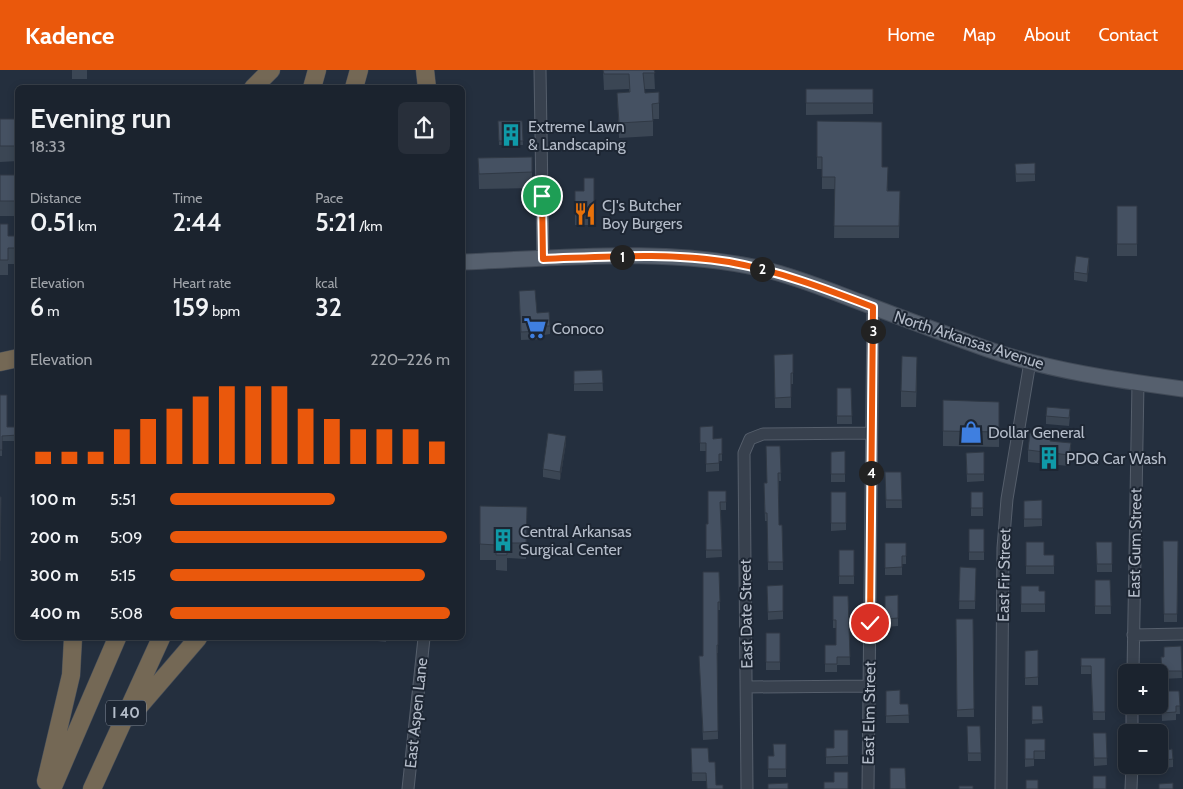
<!DOCTYPE html>
<html lang="en">
<head>
<meta charset="utf-8">
<style>
  body { margin:0; font-family:Cabin,sans-serif; background:#282f3a; color:#f1f3f6; height:100vh; display:flex; flex-direction:column; font-size:19px; white-space:nowrap }
  * { box-sizing:border-box; margin:0 }
  p { font-size:16px; color:#a0a4aa }
  .icon { flex:none; width:28px; height:28px; fill:none; stroke:currentColor; stroke-width:2; stroke-linecap:round; stroke-linejoin:round }
  .map { position:relative; flex:1; overflow:hidden }
  .side { position:absolute; left:15px; top:15px; width:450px; height:555px; display:flex; flex-direction:column; background:#1b232e; border-radius:8px; box-shadow:0 2px 8px #0003,0 0 0 1px #39404a }
  .side>* { flex:none }
  .fabs { position:absolute; left:1118px; top:594px; display:grid; gap:10px }
  .fabs a { display:grid; place-items:center; width:50px; height:50px; border-radius:8px; background:#1b232e; box-shadow:0 2px 8px #0003,0 0 0 1px #39404a; font-size:25px }
  .pin { position:absolute; display:grid; place-items:center; width:42px; height:42px; color:#fff; margin:-21px; border:2px solid #fff; border-radius:50%; box-shadow:0 1px 5px #0007 }
  .km { position:absolute; width:25px; height:25px; margin:-12px; border-radius:50%; background:#222; color:#fff; font-size:14px; line-height:25px; text-align:center }
  .round { display:grid; place-items:center; flex:none; width:52px; height:52px; border-radius:8px; background:#282f3a }
  .overview { display:flex; align-items:center; justify-content:space-between; height:85px; padding:0 15px }
  h1 { font-size:28px; font-weight:600; line-height:38px }
  .metrics { display:grid; grid-template-columns:repeat(3,1fr); gap:8px; height:85px; padding:5px 15px }
  .metrics div { display:grid; align-content:center }
  .metrics b { font-size:25px; font-weight:600 }
  .metrics small { font-size:14px; font-weight:400 }
  .metrics p { font-size:14px }
  .chart { height:140px; padding:10px 15px }
  .chart p { display:flex; justify-content:space-between }
  .chart svg { width:100%; height:90px; margin-top:5px; stroke:#ea580c; stroke-width:6 }
  ul { padding:0 15px; list-style:none; font-size:16px }
  li { display:grid; grid-template-columns:80px 60px 1fr; align-items:center; height:38px }
  li i { height:12px; border-radius:6px; background:#ea580c }
  header { display:flex; align-items:center; gap:30px; box-sizing:border-box; height:70px; padding:0 25px; background:#ea580c; color:#fff }
  header strong { font-size:24px }
  nav { display:flex; gap:28px; margin-inline-start:auto; font-size:18px }
  .map>svg:first-child { display:block }
</style>
</head>
<body>
<header>
<strong>Kadence</strong>
<nav><a>Home</a><a>Map</a><a>About</a><a>Contact</a></nav>
</header>
<div class="map">
<svg width="1183" height="719" viewBox="0 0 1183 719">
  <rect width="100%" height="100%" fill="#242f3e"/>
  <g fill="none" stroke-linecap="round" stroke-linejoin="round">
    <defs>
      <path id="minor" d="M540,0l3,189
        M1133,565l50,-1
        M1133,602l5,-289
        M747,617l123,-1
        M1132,662v-27
        M408,719l16,-151
        M747,719l-3,-336 6,-14 13,-5 108,-1
        M868,719l5,-482
        M1001,719l2,-241 4,-49 23,-137
        M1131,719l1,-24"/>
      <path id="major" d="M462,192c100,-4 203,-15 301,7 34,8 65,21 97,33 42,16 85,32 127,47 64,22 130,31 196,40"/>
      <path id="highway" d="M425,0l2,18
        M253,18l18,-18
        M312,18l5,-18
        M354,18l5,-18
        M0,292l18,-4
        M130,647l68,-79
        M46,711l25,-106 2,-37
        M52,719l65,-151
        M92,719l69,-151"/>
    </defs>
    <use href="#minor" stroke="#565f6c" stroke-width="13"/>
    <use href="#major" stroke="#414a57" stroke-width="17"/>
    <use href="#highway" stroke="#434c59" stroke-width="19"/>
    <use href="#minor" stroke="#38414e" stroke-width="11"/>
    <use href="#major" stroke="#56606e" stroke-width="15"/>
    <use href="#highway" stroke="#746855" stroke-width="18"/>
  </g>
  <path fill="#3b4654" d="M72,0h15v9h-15z
    M603,0h51l1,19h-11l1,4 14,10v16h-6v17l-34,2 -2,-45 12,-1v-3l-25,1z
    M806,19h67v25l-67,1z
    M0,49h18v42l-18,1z
    M498,51h24l1,24h-24z
    M817,51l65,46 6,24h12l-1,47h-65l1,-49h-13v-20h-5z
    M532,87v31l-53,1 -1,-31z
    M1035,93v18l-19,1 -1,-18z
    M0,105h18v41h-18z
    M594,108v47h-19v-34h9z
    M1117,136h20v50h-20z
    M0,154l8,12h10v28h-10v11h-8z
    M1089,196l-2,16 -13,-2v-8z
    M519,221l18,22 13,13v8l-6,1v4l-23,1z
    M793,284v30h-2v24h-16l-1,-53z
    M602,300l1,21h-29v-20z
    M917,302l-1,35h-15v-16z
    M837,318h14l1,36h-15z
    M0,325l7,32h11v14h-16v15h-2z
    M943,330l56,17v30l-56,-1z
    M1046,346h24l-1,10 -23,-2z
    M700,357l13,12 9,-1v23h-3v10l-13,1v-21h-6z
    M1051,371l20,14 -2,11 -41,-4v-12z
    M566,373l-6,37 -17,-3v-8z
    M780,376l1,35h-2v44h3l1,45h-15l-1,-49h-2l-1,-30z
    M845,381v31h-14v-30z
    M984,382v29l-17,1 -1,-29z
    M885,402h16l1,36h-16z
    M726,421v19h-5l1,47 -16,1v-34h2z
    M831,422h15v38l-15,1z
    M971,422h12v24h-12z
    M1042,430v26l-18,1v-26z
    M480,436l47,1 -1,52 -19,-1v13l-11,-1v-10h-16z
    M969,459h15v31h-15z
    M1163,471h15l-1,81h-13z
    M1026,472l18,13h10v19h-28z
    M1096,472h16v30h-15z
    M885,473h21v21h-4v11h-17z
    M839,480h15v34h-15z
    M960,497l16,1 -1,41h-16z
    M719,502l1,38h-2v43h-1l1,86 -15,1 -4,-84h4z
    M1095,510h15l1,34h-16z
    M783,515v34l-15,1 -1,-34z
    M1021,516l18,5h6v21h-24z
    M898,525v31l-13,1v-31z
    M833,526h15l2,69h-13v7h-12v-27h11v-17h-3z
    M956,549h17l1,98h-17z
    M766,563h14v37h-14z
    M359,568h27v4l-27,-3z
    M1181,576l1,32 -20,1 -1,-22h3z
    M1038,580v35h-13v-34z
    M1081,588h24v62h-12l-2,-46h-10z
    M886,621l14,13h8l1,19h-23z
    M1161,621h18l1,23h-4v6l-14,1z
    M1032,636h10l1,17 -11,1z
    M967,656h13l1,35h-13z
    M848,660v34h-22v-16h8z
    M1093,663h13l1,32 -13,1z
    M1025,669h20v20h-11v7l-9,1z
    M786,674v33h-18v-21h5z
    M691,678l18,14 7,23 -10,-4h-14z
    M1163,681l10,8v8l-9,1z"/>
  <path fill="#303945" d="M1089,188v8l-2,16v-8z
    M566,366v7l-6,37v-8z
    M1071,373v12l-2,11v-11z"/>
  <path fill="#455162" stroke="#303945" d="M603,0h51l1,3h-12l2,20 14,-1v11l-7,1 1,17 -34,2 -2,-30 13,-1 -1,-18h-25z
    M806,19h67v14h-67z
    M0,49h18v27h-18z
    M498,51h24l1,20h-24z
    M817,51l65,1v45h6l-1,24h13l-1,35h-65l1,-49h-13v-20h-5z
    M532,87v15l-53,2 -1,-16z
    M1035,93v11h-19l-1,-10z
    M0,105h18v26h-18z
    M584,108h10v35h-19v-22h9z
    M1117,136h20v38h-20z
    M0,154h8v12h10v12h-10v12h-8z
    M1076,186l13,2 -2,16 -13,-2z
    M535,220l2,23 12,-1 1,14h-6v5l-23,1 -2,-41z
    M793,284v19h-2v24l-16,1 -1,-43z
    M902,286l15,1 -1,35 -15,-1z
    M602,300l1,13 -29,1v-13z
    M837,318h14l1,28h-15z
    M0,325h7v32h11v8l-16,1v14h-2z
    M943,330l56,2v30l-56,-1z
    M1047,337l23,2 -1,9 -23,-2z
    M713,356v13l9,-1v16h-3v9l-13,1v-21h-6v-16z
    M548,363l18,3 -6,36 -17,-3z
    M1030,363l21,3 -1,5 21,2 -2,12 -41,-5z
    M766,376h14l1,27h-3l1,52h3l1,37h-15l-1,-49h-2l-1,-30h3z
    M845,381v23h-14v-22z
    M984,382v22h-17l-1,-21z
    M885,402h16l1,28h-16z
    M708,421h18v11h-6l2,48h-16v-26h2z
    M831,422h15v31h-15z
    M971,422h12v16h-12z
    M0,427h1l-1,64z
    M1042,430v19h-18v-18z
    M480,436l47,1 -1,36h-19v12h-11v-10l-16,-1z
    M969,459h15v23h-15z
    M1163,471h15l-1,73h-13z
    M1026,472h18v13h10v11h-28z
    M1096,472h16v22h-15z
    M885,473h21v13h-4v11l-17,1z
    M839,480h15v26h-15z
    M960,497l16,1 -1,33h-16z
    M703,502h16l1,30h-2v43h-1l1,86 -15,1 -4,-76h4z
    M1095,510h15l1,26h-16z
    M783,515v26l-15,1 -1,-26z
    M1021,516h18v5h6v13h-24z
    M898,525v23l-13,1v-23z
    M833,526h15l2,61h-13v7h-12v-19h11v-25h-3z
    M956,549h17l1,90 -17,1z
    M766,563h14v29h-14z
    M1181,576l1,25h-20l-1,-14h3v-10z
    M1038,580v27l-13,1v-27z
    M1081,588h24v54h-12l-2,-46h-10z
    M900,620v14h8l1,11 -23,1v-25z
    M1161,621h18l1,15h-4v6l-14,1z
    M1032,636h10l1,14h-11z
    M967,656h13l1,27h-13z
    M834,660h14v26l-22,1v-9h8z
    M1093,663h13l1,25h-13z
    M1025,669h20v12h-11v8h-9z
    M773,674h13v25h-18v-13h6z
    M691,678h17l1,14h6l1,23h7v4h-16l-1,-16h-14z
    M1172,679l1,10 -9,1 -1,-9z
    M890,698h15l1,21h-16z
    M834,702h14v17h-24v-7h10z
    M1093,706h13v13h-13z
    M1026,710h12v9h-12z
    M788,713v6h-20v-5z
    M1173,713v6h-14v-5z
    M959,716h14v3h-14z"/>
  <g fill="none" stroke-linecap="round" stroke-linejoin="round">
    <defs>
      <path id="route" d="M542,126l1,63c61,-2 125,-7 186,3 50,9 97,27 144,45l-3,316"/>
    </defs>
    <use href="#route" stroke="#fff" stroke-width="10"/>
    <use href="#route" stroke="#ea580c" stroke-width="6"/>
  </g>
  <defs>
    <symbol id="building-bare" viewBox="-9 -9 18 18"><path d="M-4-6H4V6H1V3H-1V6H-4ZM-2.5-4.3h1.7v1.8h-1.7ZM.8-4.3h1.7v1.8H.8ZM-2.5-1h1.7V.8h-1.7ZM.8-1h1.7V.8H.8Z" fill="#0f9aa8" stroke="#1d2633" stroke-width="2.5" paint-order="stroke"/></symbol>
    <symbol id="restaurant-bare" viewBox="-9 -9 18 18"><path d="M-5-6h1v4h1v-4h1v4h1v-4h1v5L-1.5 .5V6h-2V.5L-5-1ZM5-6V6H3V1.5H1.5Q1.5-4 5-6Z" fill="#e8710a" stroke="#1d2633" stroke-width="2.5" paint-order="stroke"/></symbol>
    <symbol id="supermarket-bare" viewBox="-9 -9 18 18"><path d="M-6-5.5h2.5l.6 2H6L4.5 2H-2.5L-4.4-4H-6ZM-1.5 3.2a1.3 1.3 0 1 0 .1 0ZM3 3.2a1.3 1.3 0 1 0 .1 0Z" fill="#3f7fe0" stroke="#1d2633" stroke-width="2.5" paint-order="stroke"/></symbol>
    <symbol id="shop-bare" viewBox="-9 -9 18 18"><path d="M-5-2.5h2.3a2.7 3.5 0 0 1 5.4 0H5L5.5 6h-11ZM-1.5-2.5h3a1.5 2.3 0 0 0-3 0Z" fill="#3f7fe0" stroke="#1d2633" stroke-width="2.5" paint-order="stroke"/></symbol>
  </defs>
  <g fill-rule="evenodd">
    <use href="#building-bare" x="495" y="49" width="32" height="32"/>
    <use href="#restaurant-bare" x="569" y="128" width="32" height="32"/>
    <use href="#supermarket-bare" x="519" y="242" width="32" height="32"/>
    <use href="#shop-bare" x="955" y="346" width="32" height="32"/>
    <use href="#building-bare" x="1033" y="372" width="32" height="32"/>
    <use href="#building-bare" x="487" y="454" width="32" height="32"/>
  </g>
  <g text-anchor="middle" dominant-baseline="central" stroke-width="4" stroke-linejoin="round" paint-order="stroke">
    <rect fill="#1d2633" stroke="#878f9c" stroke-width="1" x="106" y="630.5" width="40" height="25" rx="4"/>
    <g font-size="15" font-weight="bold" fill="#b4bcc9">
      <text x="126" y="643">I 40</text>
    </g>
    <g font-size="16" fill="#b4bcc9" stroke="#1d2633" text-anchor="start">
      <text x="528" y="56">Extreme Lawn<tspan x="528" dy="18">&amp; Landscaping</tspan></text>
      <text x="602" y="135">CJ's Butcher<tspan x="602" dy="18">Boy Burgers</tspan></text>
      <text x="552" y="258">Conoco</text>
      <text x="988" y="362">Dollar General</text>
      <text x="1066" y="388">PDQ Car Wash</text>
      <text x="520" y="461">Central Arkansas<tspan x="520" dy="18">Surgical Center</tspan></text>
    </g>
    <g font-size="16" fill="#b4bcc9" stroke="#1d2633">
      <text transform="translate(969 270) rotate(18)">North Arkansas Avenue</text>
      <text transform="translate(1135 473) rotate(-89)">East Gum Street</text>
      <text transform="translate(1004 505) rotate(-89)">East Fir Street</text>
      <text transform="translate(746 544) rotate(-91)">East Date Street</text>
      <text transform="translate(416 643) rotate(-84)">East Aspen Lane</text>
      <text transform="translate(869 643) rotate(-89)">East Elm Street</text>
    </g>
  </g>
</svg>
<div class="fabs">
<a>+</a>
<a>−</a>
</div>
<div class="pin" style="left:542px;top:126px;background:#1e9e55"><svg class="icon" aria-label="arrive" viewBox="0 0 24 24"><path d="M6 21V4h12l-3 4 3 4H6"/></svg></div>
<div class="pin" style="left:870px;top:553px;background:#d93025"><svg class="icon" aria-label="check" viewBox="0 0 24 24"><path d="M5 12l5 5 9-10"/></svg></div>
<b class="km" style="left:622px;top:187px">1</b>
<b class="km" style="left:762px;top:199px">2</b>
<b class="km" style="left:873px;top:261px">3</b>
<b class="km" style="left:871px;top:403px">4</b>
<section class="side">
<div class="overview"><div><h1>Evening run</h1><p>18:33</p></div><a class="round"><svg class="icon" aria-label="share" viewBox="0 0 24 24"><path d="M12 15V3M7 8l5-5 5 5M5 13v7h14v-7"/></svg></a></div>
<div class="metrics">
<div><p>Distance</p><b>0.51<small> km</small></b></div>
<div><p>Time</p><b>2:44</b></div>
<div><p>Pace</p><b>5:21<small> /km</small></b></div>
</div>
<div class="metrics">
<div><p>Elevation</p><b>6<small> m</small></b></div>
<div><p>Heart rate</p><b>159<small> bpm</small></b></div>
<div><p>kcal</p><b>32</b></div>
</div>
<div class="chart"><p><span>Elevation</span>220–226 m</p>
<svg viewBox="0 0 160 44" preserveAspectRatio="none"><path d="M5 44V38M15 44V38M25 44V38M35 44V27M45 44V22M55 44V17M65 44V11M75 44V6M85 44V6M95 44V6M105 44V17M115 44V22M125 44V27M135 44V27M145 44V27M155 44V33"/></svg>
</div>
<ul>
<li><b>100 m</b>5:51<i style="width:59%"></i></li>
<li><b>200 m</b>5:09<i style="width:99%"></i></li>
<li><b>300 m</b>5:15<i style="width:91%"></i></li>
<li><b>400 m</b>5:08<i style="width:100%"></i></li>
</ul>
</section>
</div>
</body>
</html>
